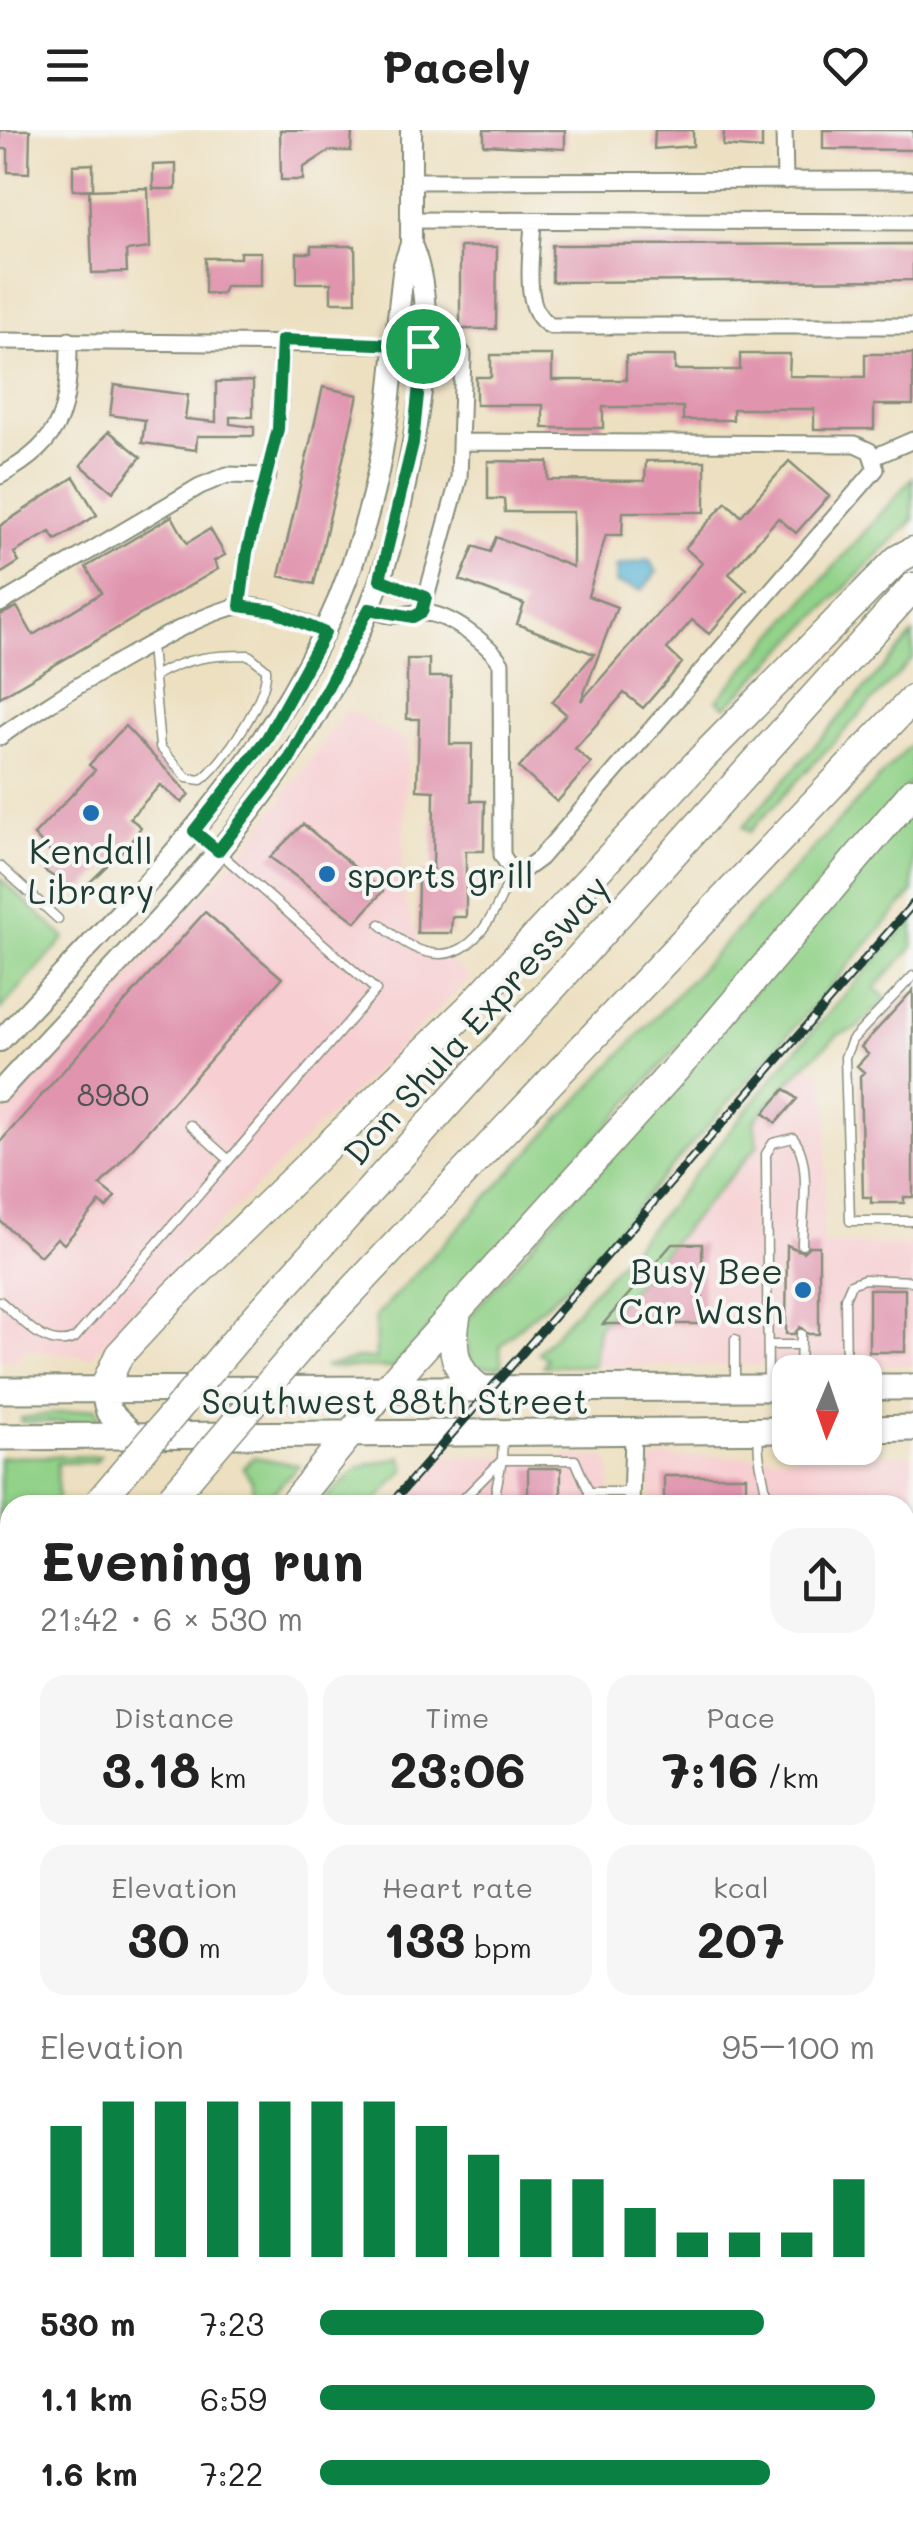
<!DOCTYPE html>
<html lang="en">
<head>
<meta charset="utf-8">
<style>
  body { margin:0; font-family:Mali,sans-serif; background:#f6f6f6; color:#222; height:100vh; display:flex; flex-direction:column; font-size:38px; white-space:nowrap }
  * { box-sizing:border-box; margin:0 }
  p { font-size:32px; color:#767676 }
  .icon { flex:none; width:55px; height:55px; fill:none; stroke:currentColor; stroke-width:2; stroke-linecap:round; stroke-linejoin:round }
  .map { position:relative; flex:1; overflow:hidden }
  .sheet { position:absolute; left:0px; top:1365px; width:915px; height:1035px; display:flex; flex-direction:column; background:#fff; border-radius:30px 30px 0 0; box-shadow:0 2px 8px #0004 }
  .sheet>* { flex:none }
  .needle { width:65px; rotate:182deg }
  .fabs { position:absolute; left:772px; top:1225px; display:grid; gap:20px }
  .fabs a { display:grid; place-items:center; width:110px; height:110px; border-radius:20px; background:#fff; box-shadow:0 2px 8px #0004; font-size:50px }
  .pin { position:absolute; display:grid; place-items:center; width:85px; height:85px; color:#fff; margin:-42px; border:5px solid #fff; border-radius:50%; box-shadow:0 2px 10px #0007 }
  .round { display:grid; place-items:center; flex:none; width:105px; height:105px; border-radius:30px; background:#f6f6f6 }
  .overview { display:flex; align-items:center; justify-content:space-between; height:170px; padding:0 40px }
  h1 { font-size:55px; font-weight:800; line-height:75px }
  .figures { display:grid; grid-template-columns:repeat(3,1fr); gap:15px; height:170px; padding:10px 40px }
  .figures div { display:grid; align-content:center; border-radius:25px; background:#f6f6f6; text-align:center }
  .figures b { font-size:50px; font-weight:800 }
  .figures small { font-size:28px; font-weight:400 }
  .figures p { font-size:28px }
  .chart { height:280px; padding:20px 40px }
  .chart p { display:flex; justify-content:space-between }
  .chart svg { width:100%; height:180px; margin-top:10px; stroke:#0b8043; stroke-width:6 }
  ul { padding:0 40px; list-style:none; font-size:32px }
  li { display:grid; grid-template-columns:160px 120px 1fr; align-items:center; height:75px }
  li i { height:25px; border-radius:12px; background:#0b8043 }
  header { display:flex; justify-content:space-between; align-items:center; height:130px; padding:0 40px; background:#fff; font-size:45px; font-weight:800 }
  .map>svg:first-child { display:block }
</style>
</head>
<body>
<header><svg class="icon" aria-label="menu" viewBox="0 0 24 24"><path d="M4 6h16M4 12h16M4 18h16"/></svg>Pacely<svg class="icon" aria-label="heart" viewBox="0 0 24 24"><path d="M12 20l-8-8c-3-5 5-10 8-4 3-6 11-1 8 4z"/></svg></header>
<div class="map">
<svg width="913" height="2400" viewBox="0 0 913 2400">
  <rect width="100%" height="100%" fill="#f6f6f2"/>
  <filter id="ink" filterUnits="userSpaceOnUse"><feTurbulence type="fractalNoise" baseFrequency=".01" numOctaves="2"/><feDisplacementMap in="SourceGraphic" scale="20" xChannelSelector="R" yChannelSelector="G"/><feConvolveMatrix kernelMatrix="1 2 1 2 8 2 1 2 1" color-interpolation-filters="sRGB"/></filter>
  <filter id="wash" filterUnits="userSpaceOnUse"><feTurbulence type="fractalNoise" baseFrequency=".0048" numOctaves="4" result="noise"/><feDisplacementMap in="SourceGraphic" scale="40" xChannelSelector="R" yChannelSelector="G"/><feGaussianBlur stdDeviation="2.25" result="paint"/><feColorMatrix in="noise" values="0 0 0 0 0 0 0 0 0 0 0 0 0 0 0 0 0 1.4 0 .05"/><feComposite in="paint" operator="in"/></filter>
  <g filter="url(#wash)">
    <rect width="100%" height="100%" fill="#ede0c1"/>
    <path fill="#f7cfd2" d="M347,579l61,33 -7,149 19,55 31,15 19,17 -290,284 -89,95 -65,-7 -12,11h-14v-244l248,-272z
      M807,933l16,10 5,45 -6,126 91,1v120l-319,1 4,-39 160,-182 -4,-24z
      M913,1325v109h-8v-59h-254l-1,-42 11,-6z
      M443,1326l162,1 5,8v40h-204z"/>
    <path fill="#92d289" stroke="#58885e" stroke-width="2.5" d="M913,347v43l-187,187 -9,-7z
      M913,504v24l-164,174 -6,-5z
      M913,612v39l-519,587 -71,-1 37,-9 16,1 -1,-42z
      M913,678v84l-347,395c-19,18 -52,41 -66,60l2,20h-30l-9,-41 5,-8z
      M0,748l65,60 -65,72z
      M913,788v29l-38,41 11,10 -30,31 -17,5 -32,29 -53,58 4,24 -160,182 -4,39h-51l4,-8 -9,-5 128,-143 122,-151z
      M96,1278l4,14h-79v-4z
      M100,1326l-5,6 -38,1 1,42h-48v56l-10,12v-116z
      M254,1327l45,8 -38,40h-48l40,-4 -1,-20 -9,-13z
      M402,1327l3,13 -33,35h-54l42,-38z"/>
    <path fill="#55b1d3" stroke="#3a7784" stroke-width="2.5" d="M649,430l8,12 -15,18 -26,-7 1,-17z"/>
    <g id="blocks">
      <path fill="#e094ae" d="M0,0h30l-1,43 -21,-1v-23h-8z
        M280,0h72l-1,21h-22l-26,17v12h-22z
        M484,0h81v19l-81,-4z
        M655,0h38v16l-39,3z
        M724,0h38v19l-39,-3z
        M823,0h90v20l-90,-1z
        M93,34v25l-20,1v-25z
        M176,34v25h-23v-24z
        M148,58l2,60 -24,3 1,21 -35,1 -3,-83z
        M913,114v36l-361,2v-37z
        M311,116h44l1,56h-25v-19h-34v-30h14z
        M460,117h37l-1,82h-36z
        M240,122h21v34h-36l-3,8 -17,-1v-35h35z
        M740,224h50l-1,22 76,1v-23h48v51h-39v24h-60v-20h-81v11h-50v-13h-80v21h-60v-23h-67v-28h15v-22h61v25h74v-24h49v14h65z
        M253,251v36h-23v7l24,3v9h-57l-1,14 -54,-7 3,-23 -35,-5 4,-30 74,10 -3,24 31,3v-40z
        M323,257l35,8 -44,189 -35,-8z
        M109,301l32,26 -28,35 -32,-27z
        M488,331l60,1v18l97,1 1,-20h59v51h-82l-1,23h-16l-18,61 29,11 -36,94 121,-138 -17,-15 41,-46 15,14 48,-55 40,35 -33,37 -18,-15 -49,56 18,16 -38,44 -17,-14 -25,29 15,14 -39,45 -19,-15 -49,56 16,14 -34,39 -38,-34 47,-54 -14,-12 42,-48 -77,-30 7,-20 -64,-24 14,-34 16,6 6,-15 77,30v-55h-68l-1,-13h-16z
        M74,347l23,38 -41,25 -6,-8 -36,21 5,9 -19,12v-48z
        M172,386l15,27 23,-14 15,26 -11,6 4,8 -218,128v-82l17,-8 16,28 68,-42 -15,-26z
        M407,529h22v18h22l-1,67h22l-1,57h14l-1,50h-18v66h-14l-1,16h-34l1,-60h15l1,-82 -17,-1 2,-71h-12z
        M125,596l64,68 -7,9 -22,-18 -30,33 11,9 -11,16 -51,50 -34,-22 12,-12 -23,-24 61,-65 -6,-5z
        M303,694l80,67 -27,31 -86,-65z
        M205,782l77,66 -182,207 15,12 -9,11 -6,-6 -36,42 -7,-6 -17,18 -40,-35v-79z
        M913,860v207h-9v6h-33v-6h-8l-3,-121 4,-4 -7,-6 11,-12 -7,-7z
        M785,959l12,10 -21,24 -12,-10z
        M672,1114h30l1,80h-100z
        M787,1115l16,7 6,-6h10v88h-11l-8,-7 -6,7h-8z
        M869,1159h36v63h-36z
        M528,1338h33v37h-33z
        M664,1346h82v29h-82z"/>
    </g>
  </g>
  <g filter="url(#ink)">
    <use href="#blocks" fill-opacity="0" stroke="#868e7a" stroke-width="2.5"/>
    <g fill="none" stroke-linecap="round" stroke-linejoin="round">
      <defs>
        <path id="service" d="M151,516l9,101 27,31 14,2c22,-16 68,-84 65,-111l-17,-14c-35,0 -61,2 -93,20
          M0,736l58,53
          M380,794c69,62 106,20 132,-53
          M913,846l-61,64 -7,17 5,164h63
          M190,995l38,34
          M0,1171c21,17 46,51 75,37l301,-348 -155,-136
          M768,1215h33
          M800,1242l1,-38
          M846,1242l-1,-74 6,-14 13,-5 49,2
          M768,1253l-2,-229 7,-11 20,-5c20,23 9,78 9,107
          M735,1254v-45
          M759,1303c-3,27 7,45 8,72
          M503,1308l-1,22h73l14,32
          M457,1375l45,-45
          M493,1375l9,-45
          M589,1375v-13h43"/>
        <path id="minor" d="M784,0l1,51
          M411,51l502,-1
          M411,90l502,2
          M533,92c-1,29 -13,90 18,104h362
          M0,211l423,4
          M874,327l39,-17
          M0,346c64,-35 69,-67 69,-136
          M380,449l46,18
          M0,474l200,-118 27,-11 41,1
          M240,476l7,-54 31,-123 4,-89
          M369,479c30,11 28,4 53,4 25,-1 67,31 79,50l1,192 10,16 13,-2 15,-11 336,-389 -6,-18 -15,-7 -392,-2
          M422,482l37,-134 4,-124
          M0,607c41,-30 202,-132 245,-131 28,0 56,15 80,27
          M631,1375l2,-71
          M905,1536h8
          M905,1739h8
          M905,1942h8
          M0,2225h10
          M905,2349h8
          M397,2400v-10"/>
        <path id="tertiary" d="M0,911c158,-171 318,-314 374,-551 18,-74 20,-150 30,-225l7,-21v-114
          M0,961c140,-155 307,-304 378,-506 18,-49 28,-102 37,-154 10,-58 19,-132 -4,-187"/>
        <path id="primary" d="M865,1257h48
          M0,1260l790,-2
          M103,1260l6,22 25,25
          M865,1299l48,-1
          M0,1307l790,-7
          M347,1307l39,-48"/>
        <path id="motorway" d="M458,1177c-7,33 -9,61 22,82
          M317,1198l596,-629
          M245,1199l668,-742
          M386,1259l324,-358 203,-239
          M103,1260l16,-35 55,-59 296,-289 234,-251 194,-197 15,-8
          M292,1375l55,-68
          M0,1497l10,-12
          M0,1584l10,-12
          M0,1713l10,-14"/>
      </defs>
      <use href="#service" stroke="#868e7a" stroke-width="11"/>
      <use href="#minor" stroke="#868e7a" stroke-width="19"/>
      <use href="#tertiary" stroke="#868e7a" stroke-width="24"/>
      <use href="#primary" stroke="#868e7a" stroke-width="29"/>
      <use href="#motorway" stroke="#868e7a" stroke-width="31"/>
      <use href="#service" stroke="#fff" stroke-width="8"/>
      <use href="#minor" stroke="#fff" stroke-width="15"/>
      <use href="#tertiary" stroke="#fff" stroke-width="20"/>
      <use href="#primary" stroke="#fff" stroke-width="25"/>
      <use href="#motorway" stroke="#fff" stroke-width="28"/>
      <defs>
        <path id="rail" d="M390,1375l523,-601
          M0,1822l10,-12"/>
      </defs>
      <use href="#rail" stroke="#1f3d34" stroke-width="9"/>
      <use href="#rail" stroke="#f6f6f2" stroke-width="5" stroke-dasharray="15" stroke-linecap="butt"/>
      <defs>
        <path id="motorway-bridge" d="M172,1367l145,-169
          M99,1372l146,-173"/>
      </defs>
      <use href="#motorway-bridge" stroke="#868e7a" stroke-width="31" stroke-linecap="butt"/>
      <use href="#motorway-bridge" stroke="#fff" stroke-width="28"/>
    </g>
  </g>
  <g fill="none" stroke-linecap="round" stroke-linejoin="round" filter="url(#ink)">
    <defs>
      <path id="route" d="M282,210l141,6 -10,97 -33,136 46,18 -4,15 -9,5 -44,-8 -79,149 -72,93 -24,-20 73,-93 58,-105 -51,-22 -34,-5 7,-54 31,-123z"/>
    </defs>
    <use href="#route" stroke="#fff" stroke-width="20"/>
    <use href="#route" stroke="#0b8043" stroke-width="12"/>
  </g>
  <g fill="#1f6fb2" stroke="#f6f6f2" stroke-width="4">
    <circle cx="91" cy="683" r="10"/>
    <circle cx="327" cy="744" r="10"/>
    <circle cx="803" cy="1160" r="10"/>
  </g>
  <g text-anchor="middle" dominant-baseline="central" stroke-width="8" stroke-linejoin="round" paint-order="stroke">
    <g font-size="30" fill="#4f5352">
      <text x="113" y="964">8980</text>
    </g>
    <g font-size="35" fill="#1f3d34" stroke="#f6f6f2">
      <text x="91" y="720">Kendall<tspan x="91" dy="40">Library</tspan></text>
      <text x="347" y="744" text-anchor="start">sports grill</text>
      <text x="783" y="1140" text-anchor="end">Busy Bee<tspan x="783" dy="40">Car Wash</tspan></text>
    </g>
    <g font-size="35" fill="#1f3d34" stroke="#f6f6f2">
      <text transform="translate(475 889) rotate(-48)">Don Shula Expressway</text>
      <text x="395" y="1270">Southwest 88th Street</text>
    </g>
  </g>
</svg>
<div class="fabs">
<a><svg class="needle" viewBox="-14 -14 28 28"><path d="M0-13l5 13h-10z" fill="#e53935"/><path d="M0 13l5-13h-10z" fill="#767676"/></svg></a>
</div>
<div class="pin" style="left:423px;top:216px;background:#1e9e55"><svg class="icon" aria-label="arrive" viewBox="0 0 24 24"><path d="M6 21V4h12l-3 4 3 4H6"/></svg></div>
<section class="sheet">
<div class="overview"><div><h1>Evening run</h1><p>21:42 · 6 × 530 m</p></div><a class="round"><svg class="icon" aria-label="share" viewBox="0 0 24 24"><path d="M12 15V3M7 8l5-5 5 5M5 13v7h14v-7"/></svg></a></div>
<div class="figures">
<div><p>Distance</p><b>3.18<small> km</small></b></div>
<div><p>Time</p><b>23:06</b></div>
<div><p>Pace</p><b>7:16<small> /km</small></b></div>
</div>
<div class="figures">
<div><p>Elevation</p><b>30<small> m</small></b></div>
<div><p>Heart rate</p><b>133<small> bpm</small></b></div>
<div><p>kcal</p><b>207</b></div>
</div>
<div class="chart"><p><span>Elevation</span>95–100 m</p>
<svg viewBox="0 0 160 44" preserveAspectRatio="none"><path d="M5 44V12M15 44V6M25 44V6M35 44V6M45 44V6M55 44V6M65 44V6M75 44V12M85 44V19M95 44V25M105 44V25M115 44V32M125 44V38M135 44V38M145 44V38M155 44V25"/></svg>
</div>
<ul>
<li><b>530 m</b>7:23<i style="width:80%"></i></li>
<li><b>1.1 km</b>6:59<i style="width:100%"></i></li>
<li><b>1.6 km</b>7:22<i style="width:81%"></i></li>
</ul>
</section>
</div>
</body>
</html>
